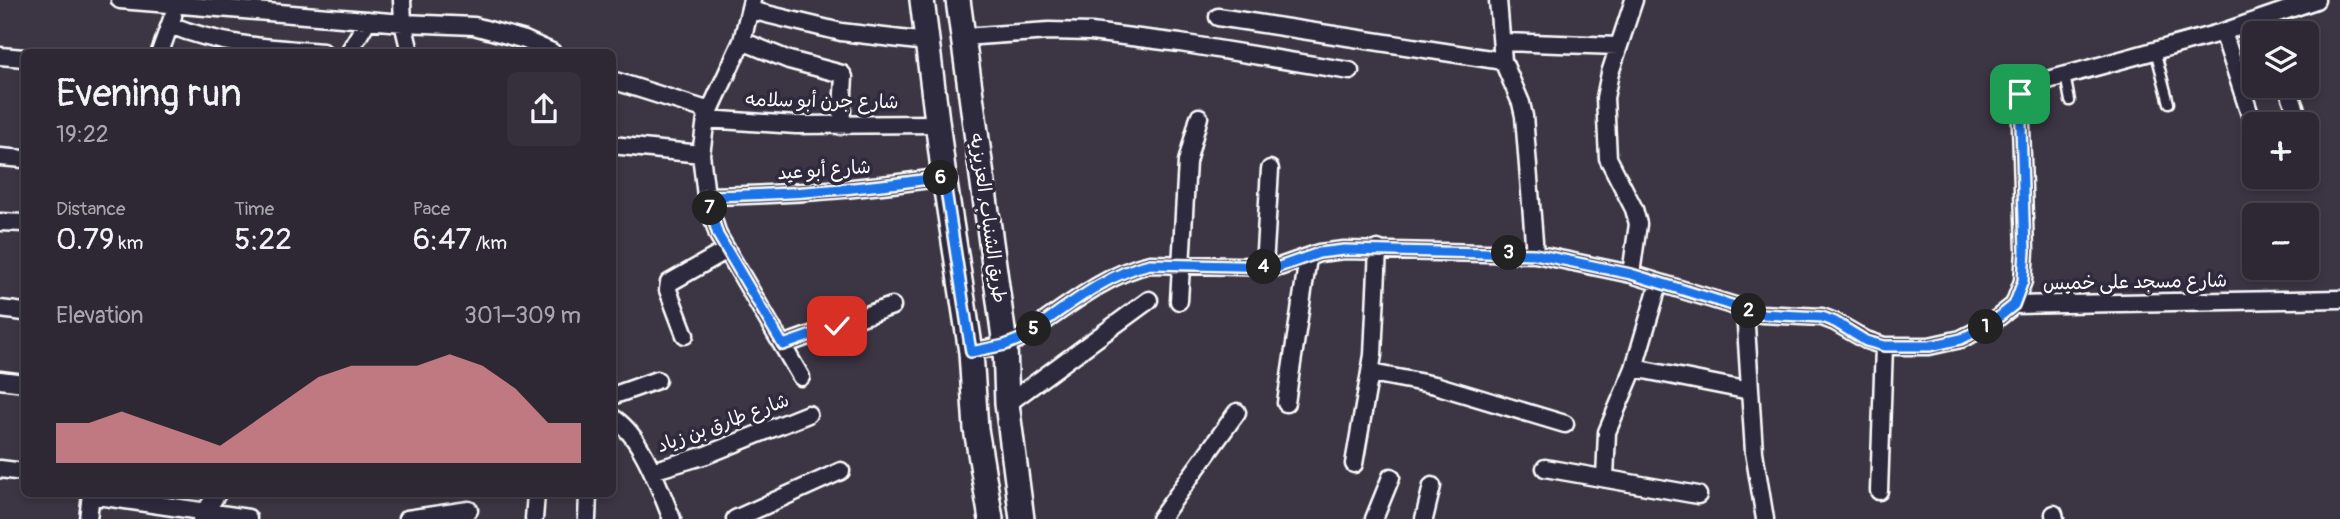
<!DOCTYPE html>
<html lang="en">
<head>
<meta charset="utf-8">
<style>
  body { margin:0; font-family:Pangolin,"Playpen Sans Arabic",sans-serif; background:#35303b; color:#f1f3f6; height:100vh; display:flex; flex-direction:column; font-size:26px; white-space:nowrap }
  * { box-sizing:border-box; margin:0 }
  p { font-size:23px; color:#a7a6ac }
  .icon { flex:none; width:38px; height:38px; fill:none; stroke:currentColor; stroke-width:2; stroke-linecap:round; stroke-linejoin:round }
  .map { position:relative; flex:1; overflow:hidden }
  .panel { position:absolute; left:21px; top:49px; width:595px; height:448px; display:flex; flex-direction:column; background:#2d2833; border-radius:10px; box-shadow:0 4px 10px #0003,0 0 0 2px #48444e }
  .panel>* { flex:none }
  .tools { position:absolute; left:2242px; top:21px; display:grid; gap:14px }
  .tools a { display:grid; place-items:center; width:77px; height:77px; border-radius:10px; background:#2d2833; box-shadow:0 4px 10px #0003,0 0 0 2px #48444e; font-size:35px }
  .pin { position:absolute; display:grid; place-items:center; width:60px; height:60px; color:#fff; margin:-30px; border-radius:14px; box-shadow:0 4px 10px #0006 }
  .km { position:absolute; width:35px; height:35px; margin:-18px; border-radius:50%; background:#222; color:#fff; font-size:19px; line-height:35px; text-align:center }
  .round { display:grid; place-items:center; flex:none; width:74px; height:74px; border-radius:10px; background:#35303b }
  .summary { display:flex; align-items:center; justify-content:space-between; height:119px; padding:0 35px }
  h1 { font-size:38px; font-weight:600; line-height:52px }
  .figures { display:grid; grid-template-columns:repeat(3,1fr); gap:10px; height:119px; padding:7px 35px }
  .figures div { display:grid; align-content:center }
  .figures b { font-size:30px; font-weight:600 }
  .figures small { font-size:19px; font-weight:400 }
  .figures p { font-size:19px }
  .chart { height:196px; padding:14px 35px }
  .chart p { display:flex; justify-content:space-between }
  .chart svg { width:100%; height:126px; margin-top:7px; fill:#ff9aa2; opacity:.7 }
  .map>svg:first-child { display:block }
</style>
</head>
<body>
<div class="map">
<svg width="2340" height="519" viewBox="0 0 2340 519">
  <rect width="100%" height="100%" fill="#3c3544"/>
  <filter id="ink" filterUnits="userSpaceOnUse"><feTurbulence type="fractalNoise" baseFrequency=".0143" numOctaves="2"/><feDisplacementMap in="SourceGraphic" scale="14" xChannelSelector="R" yChannelSelector="G"/><feConvolveMatrix kernelMatrix="1 2 1 2 8 2 1 2 1" color-interpolation-filters="sRGB"/></filter>
  <g filter="url(#ink)">
    <g fill="none" stroke-linecap="round" stroke-linejoin="round">
      <defs>
        <path id="lane" d="M2155,50l14,53
          M2065,75l5,26"/>
        <path id="street" d="M120,0l283,23 71,3 51,14 27,12
          M402,0l1,23 7,29
          M752,0l-10,41 -36,78 -5,35 5,42 12,39 83,142
          M1498,0l5,61 18,42 3,13 11,138
          M750,10l91,22 86,10
          M1218,17l285,44
          M170,25c53,21 97,23 153,27
          M2223,32l31,95
          M963,37l86,-6 42,1 89,11 170,28
          M742,41l47,19 53,14 2,3 -3,49
          M1502,42l116,4
          M160,52l13,-36
          M349,52l19,-32
          M0,56l24,2
          M612,80l98,31
          M2287,86l14,38
          M706,119l90,6 141,-1
          M2306,139l3,7
          M612,145l89,9
          M0,157l24,2
          M706,196c82,-1 157,-7 238,-19
          M0,222l24,1
          M1264,267l6,-98
          M1631,274l7,-50 -4,-15 -26,-51 -3,-60 5,-25 24,-73
          M1179,301l8,-139 12,-45
          M2014,305l326,-6
          M0,309l24,3
          M1745,310l9,142 11,67
          M685,335l-17,-45 1,-7 58,-33
          M783,345l109,-39
          M971,352l34,-7 14,-6c40,-26 85,-65 131,-75l129,3 40,-14 25,-3 191,4 96,20 130,40 61,3 13,5 31,18 18,6h45l32,-7 28,-14 25,-20 9,-24 2,-30 -5,-157 6,-8 197,-54 93,-32
          M1634,368l116,23
          M1371,373l64,12 130,39
          M0,380l24,3
          M612,396l45,-16
          M1286,403l22,-145
          M1007,404l142,-104
          M612,417c30,18 47,71 60,102
          M1354,464l19,-109 5,-106
          M1545,468l153,27
          M0,469l24,3
          M652,471l54,-16 102,-41
          M1605,478l2,-46 27,-64 25,-85
          M1879,491l5,-145
          M91,495l157,23
          M2054,514l1,5
          M201,518l16,-24
          M88,519l3,-25
          M407,519l62,-9
          M534,519l2,-25
          M587,519l1,-25
          M735,519l106,-48
          M1160,519l77,-107
          M1374,519l17,-42
          M1424,519l8,-33"/>
        <path id="secondary" d="M922,0l22,177 27,175 5,77 15,90
          M958,0l47,345 2,59 15,115"/>
      </defs>
      <use href="#lane" stroke="#fff" stroke-width="13"/>
      <use href="#street" stroke="#fff" stroke-width="21"/>
      <use href="#secondary" stroke="#fff" stroke-width="28"/>
      <use href="#lane" stroke="#2f2a3d" stroke-width="8"/>
      <use href="#street" stroke="#2f2a3d" stroke-width="16"/>
      <use href="#secondary" stroke="#2f2a3d" stroke-width="23"/>
    </g>
  </g>
  <g fill="none" stroke-linecap="round" stroke-linejoin="round" filter="url(#ink)">
    <defs>
      <path id="route" d="M837,326l-54,19 -65,-110 -12,-39c82,-1 157,-7 238,-19l27,175 34,-7 15,-6c39,-26 84,-65 130,-75l129,3 40,-14 25,-3 191,4 96,20 130,40 61,3 13,5 31,19 18,5h46l31,-7 28,-14 25,-20 9,-24 2,-30 -5,-157"/>
    </defs>
    <use href="#route" stroke="#fff" stroke-width="14"/>
    <use href="#route" stroke="#1a73e8" stroke-width="9"/>
  </g>
  <g text-anchor="middle" dominant-baseline="central" stroke-width="7" stroke-linejoin="round" paint-order="stroke">
    <g font-size="19" fill="#fff" stroke="#2f2a3d">
      <text transform="translate(822 101) rotate(1)">شارع جرن أبو سلامه</text>
      <text transform="translate(824 170) rotate(-4)">شارع أبو عيد</text>
      <text transform="translate(988 218) rotate(82)">طريق الشنباب, العزيزيه</text>
      <text transform="translate(2135 282) rotate(-1)">شارع مسجد على خميس</text>
      <text transform="translate(723 423) rotate(-20)">شارع طارق بن زياد</text>
    </g>
  </g>
</svg>
<div class="tools">
<a><svg class="icon" aria-label="layers" viewBox="0 0 24 24"><path d="M12 4l9 5-9 5-9-5zM3 14l9 5 9-5"/></svg></a>
<a>+</a>
<a>−</a>
</div>
<div class="pin" style="left:2020px;top:94px;background:#1e9e55"><svg class="icon" aria-label="arrive" viewBox="0 0 24 24"><path d="M6 21V4h12l-3 4 3 4H6"/></svg></div>
<div class="pin" style="left:837px;top:326px;background:#d93025"><svg class="icon" aria-label="check" viewBox="0 0 24 24"><path d="M5 12l5 5 9-10"/></svg></div>
<b class="km" style="left:1986px;top:327px">1</b>
<b class="km" style="left:1749px;top:311px">2</b>
<b class="km" style="left:1509px;top:253px">3</b>
<b class="km" style="left:1264px;top:267px">4</b>
<b class="km" style="left:1034px;top:329px">5</b>
<b class="km" style="left:941px;top:178px">6</b>
<b class="km" style="left:710px;top:208px">7</b>
<section class="panel">
<div class="summary"><div><h1>Evening run</h1><p>19:22</p></div><a class="round"><svg class="icon" aria-label="share" viewBox="0 0 24 24"><path d="M12 15V3M7 8l5-5 5 5M5 13v7h14v-7"/></svg></a></div>
<div class="figures">
<div><p>Distance</p><b>0.79<small> km</small></b></div>
<div><p>Time</p><b>5:22</b></div>
<div><p>Pace</p><b>6:47<small> /km</small></b></div>
</div>
<div class="chart"><p><span>Elevation</span>301–309 m</p>
<svg viewBox="0 0 160 44" preserveAspectRatio="none"><path d="M0 44V30L10 30L20 26L30 30L40 34L50 38L60 30L70 22L80 14L90 10L100 10L110 10L120 6L130 10L140 18L150 30L160 30V44z"/></svg>
</div>
</section>
</div>
</body>
</html>
